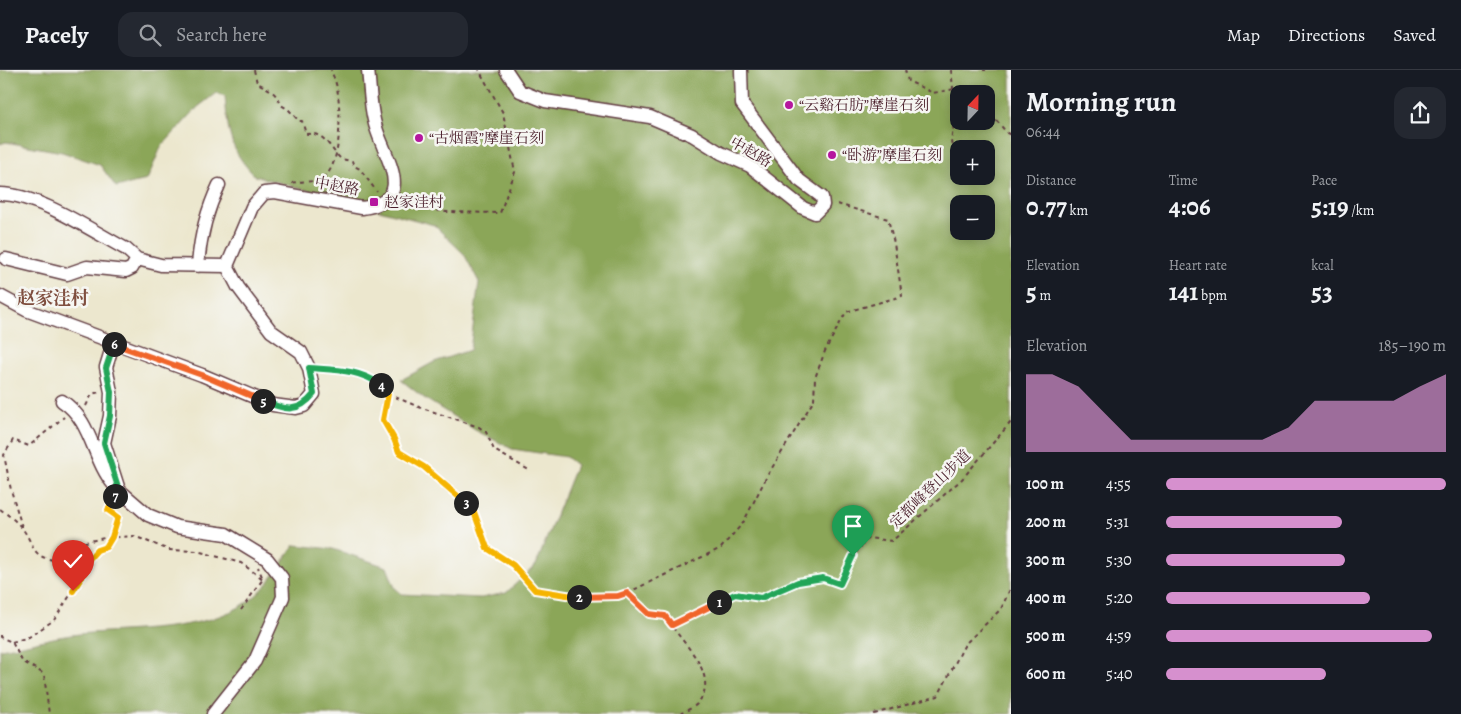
<!DOCTYPE html>
<html lang="en">
<head>
<meta charset="utf-8">
<style>
  body { margin:0; font-family:Alegreya,"Noto Serif SC",serif; background:#242831; color:#f1f3f6; height:100vh; display:flex; flex-direction:column; font-size:19px; white-space:nowrap }
  * { box-sizing:border-box; margin:0 }
  p { font-size:16px; color:#9ea1a6 }
  .icon { flex:none; width:28px; height:28px; fill:none; stroke:currentColor; stroke-width:2; stroke-linecap:round; stroke-linejoin:round }
  .map { position:relative; flex:1; overflow:hidden }
  .details { display:flex; flex-direction:column; background:#171b24; width:450px }
  .details>* { flex:none }
  .needle { width:32px; rotate:22deg }
  .fabs { position:absolute; left:950px; top:15px; display:grid; gap:10px }
  .fabs a { display:grid; place-items:center; width:45px; height:45px; border-radius:10px; background:#171b24; box-shadow:0 2px 12px #0003; font-size:25px }
  .pin { position:absolute; display:grid; place-items:center; width:42px; height:42px; color:#fff; margin:-51px -21px; border-radius:50% 50% 50% 0; rotate:-45deg; box-shadow:0 0 5px #0007 }
  .pin .icon { rotate:45deg }
  .km { position:absolute; width:25px; height:25px; margin:-12px; border-radius:50%; background:#222; color:#fff; font-size:14px; line-height:25px; text-align:center }
  .round { display:grid; place-items:center; flex:none; width:52px; height:52px; border-radius:15px; background:#242831 }
  .headline { display:flex; align-items:center; justify-content:space-between; height:85px; padding:0 15px }
  h1 { font-size:28px; font-weight:700; line-height:38px }
  .stats { display:grid; grid-template-columns:repeat(3,1fr); gap:8px; height:85px; padding:5px 15px }
  .stats div { display:grid; align-content:center }
  .stats b { font-size:25px; font-weight:700 }
  .stats small { font-size:14px; font-weight:400 }
  .stats p { font-size:14px }
  .chart { height:140px; padding:10px 15px }
  .chart p { display:flex; justify-content:space-between }
  .chart svg { width:100%; height:90px; margin-top:5px; fill:#d690ce; opacity:.7 }
  ul { padding:0 15px; list-style:none; font-size:16px }
  li { display:grid; grid-template-columns:80px 60px 1fr; align-items:center; height:38px }
  li i { height:12px; border-radius:6px; background:#d690ce }
  header { display:flex; align-items:center; gap:30px; box-sizing:border-box; height:70px; padding:0 25px; background:#171b24; border-bottom:1px solid #363941 }
  header strong { font-size:24px }
  nav { display:flex; gap:28px; margin-inline-start:auto; font-size:18px }
  .search { width:350px; height:45px; background:#242831; display:flex; align-items:center; gap:12px; box-sizing:border-box; padding:0 18px; border-radius:15px; color:#9ea1a6; font-size:19px }
  main { display:flex; flex:1; min-height:0 }
  .map>svg:first-child { display:block }
</style>
</head>
<body>
<header>
<strong>Pacely</strong>
<div class="search"><svg class="icon" aria-label="search" viewBox="0 0 24 24"><circle cx="10" cy="10" r="6"/><path d="M15 15l6 6"/></svg>Search here</div>
<nav><a>Map</a><a>Directions</a><a>Saved</a></nav>
</header>
<main>
<div class="map">
<svg width="1011" height="644" viewBox="0 0 1011 644">
  <rect width="100%" height="100%" fill="#f6f6f2"/>
  <filter id="ink" filterUnits="userSpaceOnUse"><feTurbulence type="fractalNoise" baseFrequency=".02" numOctaves="2"/><feDisplacementMap in="SourceGraphic" scale="10" xChannelSelector="R" yChannelSelector="G"/><feConvolveMatrix kernelMatrix="1 2 1 2 8 2 1 2 1" color-interpolation-filters="sRGB"/></filter>
  <filter id="wash" filterUnits="userSpaceOnUse"><feTurbulence type="fractalNoise" baseFrequency=".0096" numOctaves="4" result="noise"/><feDisplacementMap in="SourceGraphic" scale="20" xChannelSelector="R" yChannelSelector="G"/><feGaussianBlur stdDeviation="1.12" result="paint"/><feColorMatrix in="noise" values="0 0 0 0 0 0 0 0 0 0 0 0 0 0 0 0 0 1.4 0 .05"/><feComposite in="paint" operator="in"/></filter>
  <g filter="url(#wash)">
    <rect width="100%" height="100%" fill="#ece7ce"/>
    <path fill="#8ba659" stroke="#6a6242" fill-rule="evenodd" d="M0,0h1011v644h-1011v-65c24,-3 47,-11 71,-14 55,-7 132,-1 178,-34 20,-14 31,-37 46,-56l38,4 54,18 8,21 7,6 79,4 25,-5 30,-28 40,-100 -10,-8 -54,-8 -37,-19 -51,-32 -23,-18 33,-18 36,-12 9,-68 -15,-28 -30,-29 -179,-49c-26,-26 -27,-44 -30,-80l-9,-3 -18,14 -37,40 -14,33 -31,7 -16,-22 -38,-13 -56,-10 -6,2zM959,24h27v27h-27zM959,79h27v27h-27zM959,134h27v27h-27z"/>
  </g>
  <g filter="url(#ink)">
    <g fill="none" stroke-linecap="round" stroke-linejoin="round">
      <defs>
        <path id="minor" d="M506,0l14,21 25,10 105,16 42,18 29,18 29,13 53,42 12,5 8,-8 -1,-8 -23,-17 -57,-76 -1,-34
          M0,124c38,0 92,37 126,55l11,10 24,6 66,1
          M6,189l61,15 20,-7 39,4 6,-3 5,-9
          M198,196c2,-30 8,-54 21,-81
          M0,226l26,14 176,65 71,30 23,3 8,-2 10,-12 -5,-26 -8,-16 -30,-21 -33,-44 -11,-21 25,-59 12,-14 11,-1 87,16c60,-8 18,-55 12,-88 -4,-16 -4,-34 -6,-50
          M113,274l-7,23 5,25 -1,24 -6,27 15,47 29,25 29,12 49,7 41,25 15,19 1,19 -28,64 -42,53
          M62,331c30,19 30,58 52,84"/>
      </defs>
      <use href="#minor" stroke="#623d43" stroke-width="15"/>
      <path stroke="#623d43" stroke-width="2" stroke-dasharray="4 4" stroke-linecap="butt" d="M254,0l3,13c11,5 20,10 24,22l7,4 11,12h3l4,13c19,-3 24,15 35,25l11,2 2,5 6,3 17,23
        M905,0l3,11 25,12 27,-5 14,6
        M951,0l5,43 -5,28 3,21
        M983,0h3
        M986,38l21,25 4,2
        M292,113c8,-2 20,-1 27,-3 24,-8 22,-72 18,-92 -1,-6 -4,-12 -6,-18
        M397,134l49,8 54,1 15,-41 -12,-59 -24,-43
        M321,299c26,2 50,2 67,25l-5,26 11,19 5,13 25,15 36,29 13,16 14,36 26,17 22,25 40,7 43,-1 9,-3 22,21 16,1 6,10
        M388,324l31,13 60,20 7,5 8,18 35,20
        M86,336l6,-12 7,-2
        M0,439c8,6 15,11 21,18 14,16 8,30 34,33l26,-17 23,-5 30,-2 35,14 28,1 44,12 22,16 -5,-12
        M22,457l-11,-37 -7,-35 9,-15 16,6 35,-29
        M627,523l94,-45 22,-25 24,-47 47,-76 1,-22 10,-27 21,-39 56,-16 -8,-53 -6,-24 -54,-16
        M241,540l22,-31
        M0,565v2l12,5 10,19 22,13 5,40
        M12,572l17,-5 25,-17 32,-49 3,-12 8,-9 9,-3 6,-10 6,-20 -10,-7 5,-11
        M680,644c5,-3 13,-6 17,-10 24,-27 -11,-57 -26,-79l64,-31 26,4 37,-16 25,-4 17,7 13,-29 15,-18 24,3 70,-62 49,-57
        M874,644l64,-18 27,-52 36,-35 10,-22"/>
      <use href="#minor" stroke="#fff" stroke-width="12"/>
    </g>
  </g>
  <g fill="none" stroke-linecap="round" stroke-linejoin="round" filter="url(#ink)">
    <defs>
      <path id="split-1" d="M719,532l16,-8 26,4 37,-16 25,-4 17,6 13,-28"/>
      <path id="split-2" d="M579,527l39,-1 9,-3 22,21 16,2 7,9 47,-23"/>
      <path id="split-3" d="M466,433l8,9 13,36 26,17 22,25 44,7"/>
      <path id="split-4" d="M381,315l7,9 -5,26 11,19 5,13 25,15 42,36"/>
      <path id="split-5" d="M263,331c22,9 35,13 51,-7l-5,-26c26,2 50,1 72,17"/>
      <path id="split-6" d="M114,274l88,31 61,26"/>
      <path id="split-7" d="M114,274l-8,24 5,24 -1,24 -6,27 15,47 -4,6"/>
      <path id="split-8" d="M73,521l13,-21 3,-11 8,-9 9,-3 6,-10 6,-20 -10,-7 7,-14"/>
    </defs>
    <use href="#split-1" stroke="#fff" stroke-width="10"/>
    <use href="#split-2" stroke="#fff" stroke-width="10"/>
    <use href="#split-3" stroke="#fff" stroke-width="10"/>
    <use href="#split-4" stroke="#fff" stroke-width="10"/>
    <use href="#split-5" stroke="#fff" stroke-width="10"/>
    <use href="#split-6" stroke="#fff" stroke-width="10"/>
    <use href="#split-7" stroke="#fff" stroke-width="10"/>
    <use href="#split-8" stroke="#fff" stroke-width="10"/>
    <use href="#split-1" stroke="#22a559" stroke-width="6"/>
    <use href="#split-2" stroke="#f0652b" stroke-width="6"/>
    <use href="#split-3" stroke="#f5b400" stroke-width="6"/>
    <use href="#split-4" stroke="#f5b400" stroke-width="6"/>
    <use href="#split-5" stroke="#22a559" stroke-width="6"/>
    <use href="#split-6" stroke="#f0652b" stroke-width="6"/>
    <use href="#split-7" stroke="#22a559" stroke-width="6"/>
    <use href="#split-8" stroke="#f5b400" stroke-width="6"/>
  </g>
  <g fill="#b5179e" stroke="#f6f6f2" stroke-width="2">
    <circle cx="789" cy="35" r="5"/>
    <circle cx="419" cy="68" r="5"/>
    <circle cx="832" cy="85" r="5"/>
    <rect x="369" y="127" width="10" height="10" rx="2.5"/>
  </g>
  <g text-anchor="middle" dominant-baseline="central" stroke-width="5" stroke-linejoin="round" paint-order="stroke">
    <g font-size="15" fill="#4a1f2b" stroke="#f6f6f2" text-anchor="start">
      <text x="799" y="35">“云谿石肪”摩崖石刻</text>
      <text x="429" y="68">“古烟霞”摩崖石刻</text>
      <text x="842" y="85">“卧游”摩崖石刻</text>
      <text x="384" y="132">赵家洼村</text>
    </g>
    <g font-size="15" fill="#4a1f2b" stroke="#f6f6f2">
      <text transform="translate(751 82) rotate(30)">中赵路</text>
      <text transform="translate(337 116) rotate(10)">中赵路</text>
      <text transform="translate(930 419) rotate(-44)">定都峰登山步道</text>
    </g>
    <g font-size="18" font-weight="bold" fill="#7f4e3f" stroke="#f6f6f2">
      <text x="53" y="228">赵家洼村</text>
    </g>
  </g>
</svg>
<div class="fabs">
<a><svg class="needle" viewBox="-14 -14 28 28"><path d="M0-13l5 13h-10z" fill="#e53935"/><path d="M0 13l5-13h-10z" fill="#9ea1a6"/></svg></a>
<a>+</a>
<a>−</a>
</div>
<div class="pin" style="left:853px;top:486px;background:#1e9e55"><svg class="icon" aria-label="arrive" viewBox="0 0 24 24"><path d="M6 21V4h12l-3 4 3 4H6"/></svg></div>
<div class="pin" style="left:73px;top:521px;background:#d93025"><svg class="icon" aria-label="check" viewBox="0 0 24 24"><path d="M5 12l5 5 9-10"/></svg></div>
<b class="km" style="left:719px;top:532px">1</b>
<b class="km" style="left:579px;top:527px">2</b>
<b class="km" style="left:466px;top:433px">3</b>
<b class="km" style="left:381px;top:315px">4</b>
<b class="km" style="left:263px;top:331px">5</b>
<b class="km" style="left:114px;top:274px">6</b>
<b class="km" style="left:115px;top:426px">7</b>
</div>
<section class="details">
<div class="headline"><div><h1>Morning run</h1><p>06:44</p></div><a class="round"><svg class="icon" aria-label="share" viewBox="0 0 24 24"><path d="M12 15V3M7 8l5-5 5 5M5 13v7h14v-7"/></svg></a></div>
<div class="stats">
<div><p>Distance</p><b>0.77<small> km</small></b></div>
<div><p>Time</p><b>4:06</b></div>
<div><p>Pace</p><b>5:19<small> /km</small></b></div>
</div>
<div class="stats">
<div><p>Elevation</p><b>5<small> m</small></b></div>
<div><p>Heart rate</p><b>141<small> bpm</small></b></div>
<div><p>kcal</p><b>53</b></div>
</div>
<div class="chart"><p><span>Elevation</span>185–190 m</p>
<svg viewBox="0 0 160 44" preserveAspectRatio="none"><path d="M0 44V6L10 6L20 12L30 25L40 38L50 38L60 38L70 38L80 38L90 38L100 32L110 19L120 19L130 19L140 19L150 12L160 6V44z"/></svg>
</div>
<ul>
<li><b>100 m</b>4:55<i style="width:100%"></i></li>
<li><b>200 m</b>5:31<i style="width:63%"></i></li>
<li><b>300 m</b>5:30<i style="width:64%"></i></li>
<li><b>400 m</b>5:20<i style="width:73%"></i></li>
<li><b>500 m</b>4:59<i style="width:95%"></i></li>
<li><b>600 m</b>5:40<i style="width:57%"></i></li>
</ul>
</section>
</main>
</body>
</html>
